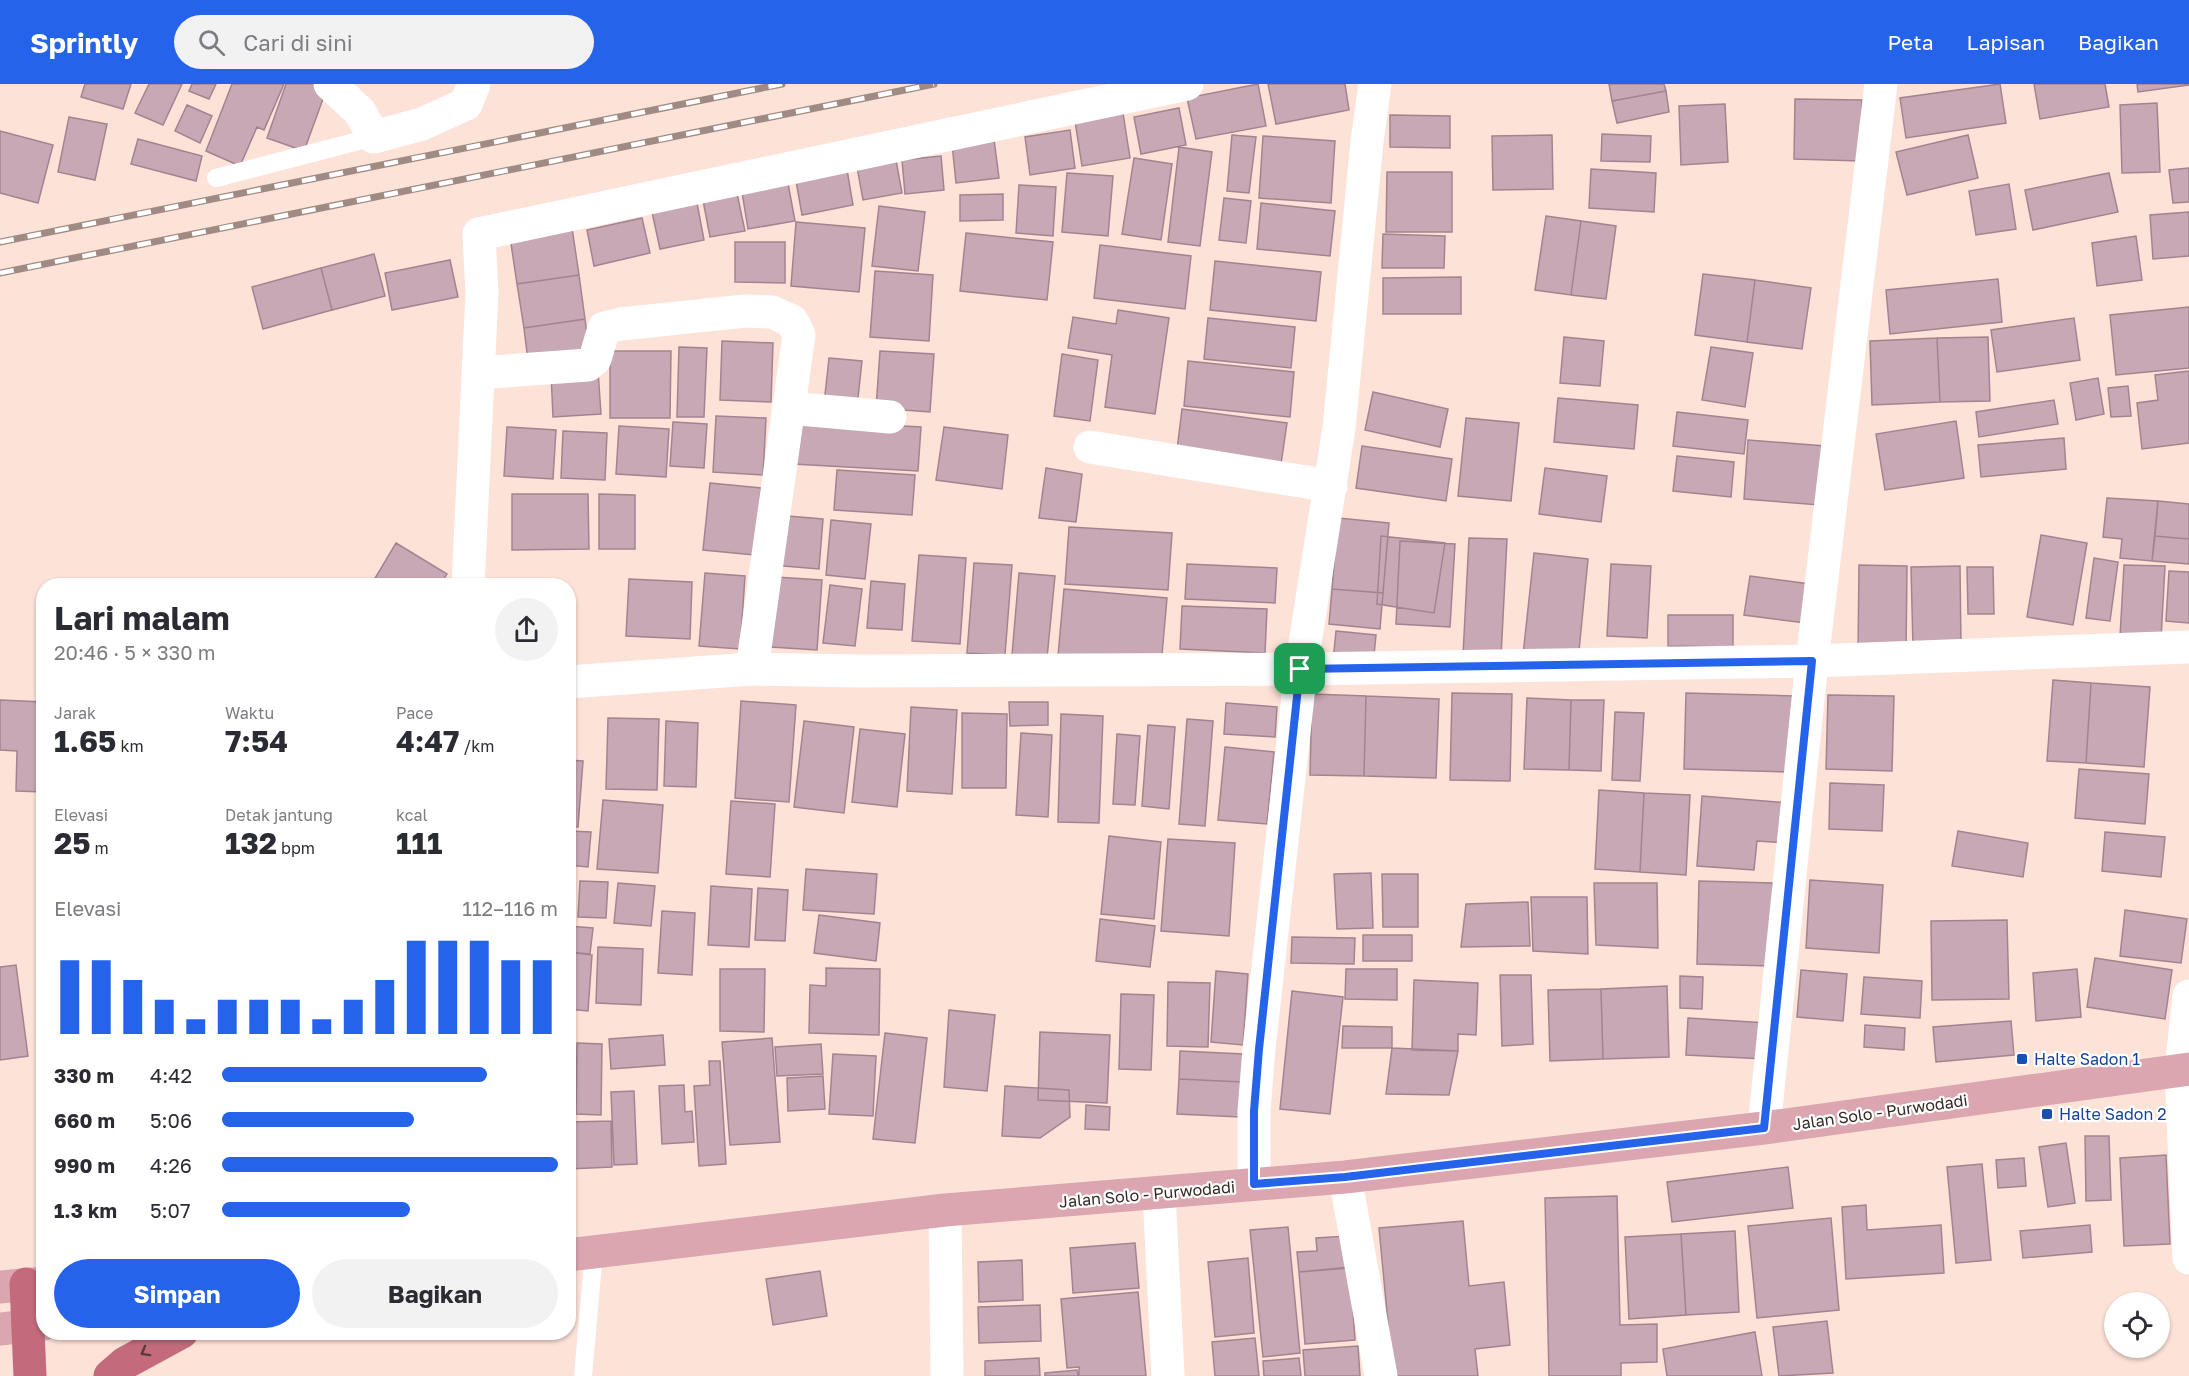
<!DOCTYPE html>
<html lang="id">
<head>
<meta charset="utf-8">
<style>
  body { margin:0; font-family:"Golos Text",sans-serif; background:#f2f2f3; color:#2b2b33; height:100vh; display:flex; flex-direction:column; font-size:22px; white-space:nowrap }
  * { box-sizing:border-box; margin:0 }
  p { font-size:20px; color:#7c7c81 }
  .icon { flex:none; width:33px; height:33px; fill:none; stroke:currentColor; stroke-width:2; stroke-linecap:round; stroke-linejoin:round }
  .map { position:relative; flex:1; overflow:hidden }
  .details { position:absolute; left:36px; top:494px; width:540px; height:762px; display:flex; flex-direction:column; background:#fff; border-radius:24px; box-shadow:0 2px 4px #0004 }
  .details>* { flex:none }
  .tools { position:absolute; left:2104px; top:1208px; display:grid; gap:12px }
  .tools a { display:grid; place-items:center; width:66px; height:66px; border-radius:50%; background:#fff; box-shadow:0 2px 4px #0004; font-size:30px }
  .pin { position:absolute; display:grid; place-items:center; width:51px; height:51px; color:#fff; margin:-26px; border-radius:12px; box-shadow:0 3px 9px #0006 }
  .round { display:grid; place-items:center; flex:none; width:63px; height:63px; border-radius:32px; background:#f2f2f3 }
  .overview { display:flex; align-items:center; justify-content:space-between; height:102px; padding:0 18px }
  h1 { font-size:33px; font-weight:700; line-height:45px }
  .figures { display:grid; grid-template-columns:repeat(3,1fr); gap:9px; height:102px; padding:6px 18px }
  .figures div { display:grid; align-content:center }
  .figures b { font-size:30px; font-weight:700 }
  .figures small { font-size:16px; font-weight:400 }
  .figures p { font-size:16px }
  .chart { height:168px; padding:12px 18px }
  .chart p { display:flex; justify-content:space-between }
  .chart svg { width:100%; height:108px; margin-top:6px; stroke:#2563eb; stroke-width:6 }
  .button { display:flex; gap:12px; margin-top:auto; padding:12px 18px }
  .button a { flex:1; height:69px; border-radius:36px; background:#2563eb; color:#fff; font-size:24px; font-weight:700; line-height:69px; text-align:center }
  .button a+a { background:#f2f2f3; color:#2b2b33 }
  ul { padding:0 18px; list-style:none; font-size:20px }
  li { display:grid; grid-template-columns:96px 72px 1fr; align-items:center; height:45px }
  li i { height:15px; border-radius:8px; background:#2563eb }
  header { display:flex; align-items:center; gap:36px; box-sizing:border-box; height:84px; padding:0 30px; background:#2563eb; color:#fff }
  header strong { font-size:28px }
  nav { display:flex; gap:33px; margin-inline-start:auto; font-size:21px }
  .search { width:420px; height:54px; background:#f2f2f3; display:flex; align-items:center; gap:15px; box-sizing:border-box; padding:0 21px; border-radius:33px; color:#7c7c81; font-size:22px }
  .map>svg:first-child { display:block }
</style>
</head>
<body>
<header>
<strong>Sprintly</strong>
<div class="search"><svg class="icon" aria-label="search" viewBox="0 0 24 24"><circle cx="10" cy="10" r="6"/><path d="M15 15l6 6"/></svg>Cari di sini</div>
<nav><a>Peta</a><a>Lapisan</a><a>Bagikan</a></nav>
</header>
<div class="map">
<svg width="2189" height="1292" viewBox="0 0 2189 1292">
  <rect width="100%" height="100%" fill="#fde2d8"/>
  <path fill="#c8a8b5" stroke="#a28490" stroke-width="1.5" d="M85,0h46l-8,25 -42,-12z
    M149,0h33l-19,41 -28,-12z
    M192,0h24l-7,15 -20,-8z
    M232,0h52l-20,46 -7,-3 -17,39 -34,-15z
    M286,0h31l10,4 -23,63 -37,-13z
    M1258,0l8,42 -70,13 -9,-41z
    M1268,0h77l4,26 -73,14z
    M1609,0h55l2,7 -54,10z
    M2000,0l6,39 -100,15 -6,-40z
    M2034,0h71l4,23 -69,12z
    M2137,0h52v1l-51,7z
    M1666,7l3,21 -52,11 -5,-22z
    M1795,15l67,1 -2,61 -66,-2z
    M2157,19l3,69 -38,1 -2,-68z
    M1725,20l3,58 -47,3 -2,-59z
    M187,21l25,11 -12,27 -25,-12z
    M1179,24l7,37 -45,9 -7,-37z
    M1123,29l7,45 -48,8 -7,-45z
    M1390,31l60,1v32l-60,-1z
    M69,33l38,7 -12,56 -37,-8z
    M1070,46l5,38 -45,7 -5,-38z
    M0,47l53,14 -15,58 -38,-10z
    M1602,50l49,2 -1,26 -49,-1z
    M1232,51l24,2 -7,56 -22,-2z
    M1552,51l1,54 -60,1 -1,-54z
    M1968,51l10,43 -71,17 -11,-43z
    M1263,52l72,5 -4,62 -72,-5z
    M138,55l64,17 -6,25 -65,-17z
    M994,55l5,39 -43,5 -4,-39z
    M1179,63l33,5 -12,94 -32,-4z
    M941,72l3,34 -39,4 -3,-34z
    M1134,74l38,6 -11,76 -39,-6z
    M896,76l6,33 -39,7 -6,-33z
    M846,80l7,41 -51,10 -7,-40z
    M2189,84v34l-16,1 -4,-33z
    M1591,85l65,4 -2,39 -65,-4z
    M1387,88h65v60h-66z
    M1067,89l46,3 -5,60 -46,-4z
    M2109,89l9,39 -85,18 -8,-40z
    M787,94l8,43 -47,8 -7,-43z
    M2009,100l7,45 -40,6 -7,-44z
    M1019,101l37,2 -3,49 -37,-3z
    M736,105l9,42 -35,6 -8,-42z
    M1003,110v26l-43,1v-26z
    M1224,114l27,3 -5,42 -27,-3z
    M697,119l7,37 -44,9 -8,-37z
    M1261,119l74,8 -5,45 -73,-7z
    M879,122l46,6 -7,59 -46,-5z
    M2189,128v44l-36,3 -3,-44z
    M1546,132l35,5 -10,74 -36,-5z
    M642,134l8,35 -56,13 -7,-36z
    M571,137l8,54 -62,9 -8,-54z
    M1581,137l35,5 -10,73 -35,-4z
    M796,138l69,6 -6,64 -68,-6z
    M966,149l87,9 -6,58 -87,-9z
    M1383,150l62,2 -1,32h-62z
    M2136,152l6,44 -45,6 -5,-43z
    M735,158h50v41l-50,-1z
    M1100,161l91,11 -6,53 -91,-11z
    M374,170l11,42 -53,14 -11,-42z
    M450,176l8,37 -66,13 -7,-37z
    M1215,177l106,11 -5,49 -106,-11z
    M321,184l11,42 -69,19 -11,-42z
    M875,187l58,4 -4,66 -59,-4z
    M1703,190l52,6 -8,62 -52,-7z
    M579,191l6,44 -61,9 -7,-44z
    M1461,193v37h-78v-36z
    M1998,195l4,43 -112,12 -4,-44z
    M1755,196l56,8 -9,61 -55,-7z
    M2189,223v61l-73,7 -6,-60z
    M1118,226l51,8 -14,96 -50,-7 7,-52 -44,-7 5,-31 43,7z
    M1208,234l87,9 -4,41 -87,-9z
    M2074,234l6,42 -83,12 -6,-42z
    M585,235l4,34 -61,8 -4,-33z
    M1564,253l40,4 -4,45 -40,-3z
    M1988,253l2,64 -50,1 -3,-64z
    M1937,254l3,64 -68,3 -2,-64z
    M722,257l51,2 -2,59 -51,-2z
    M679,263l28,1 -3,69h-27z
    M1711,263l42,6 -8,54 -43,-7z
    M610,267h61l-1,67h-60z
    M880,267l54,3 -4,58 -54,-4z
    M1062,270l36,6 -8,61 -36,-5z
    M829,274l33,3 -5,46 -33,-3z
    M1188,277l106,11 -4,45 -106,-11z
    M598,287l3,43 -48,3 -2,-43z
    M2189,287v72l-47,6 -5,-46 21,-3 -3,-25z
    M2098,294l6,36 -28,6 -6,-37z
    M2128,302l3,30 -20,1 -3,-29z
    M1373,308l75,17 -8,38 -75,-17z
    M1558,314l80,7 -4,44 -80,-7z
    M2054,316l4,24 -79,13 -3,-25z
    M1182,325l105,14 -6,41 -104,-14z
    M1677,328l71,8 -4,34 -71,-8z
    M716,332l50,2 -3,57 -50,-3z
    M1466,334l53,5 -8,78 -53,-5z
    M795,336l126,7 -3,44 -125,-7z
    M1956,337l8,57 -79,12 -9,-56z
    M673,338l34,2 -3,44 -34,-2z
    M619,342l50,3 -3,48 -50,-3z
    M507,343l49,3 -3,49 -49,-3z
    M944,343l64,8 -6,54 -66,-9z
    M563,347l44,2 -2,47 -44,-2z
    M2064,354l2,31 -85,8 -3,-32z
    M1748,356l77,6 -5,59 -76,-6z
    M1362,362l90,13 -6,42 -90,-13z
    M1677,372l57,6 -3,35 -58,-6z
    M1046,384l36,6 -6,48 -37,-4z
    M1545,384l62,8 -6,46 -62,-8z
    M837,386l78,5 -3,40 -78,-5z
    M710,399l51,5 -7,67 -51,-5z
    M512,410h76l1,55 -77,1z
    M599,410l36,1v54h-36z
    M2107,414l51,3 -6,60 -32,-3 2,-19 -19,-2z
    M2158,417l31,3v35l-34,-3z
    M776,431l47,4 -4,50 -47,-4z
    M1338,434l51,5 -6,70 -51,-4z
    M831,436l40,4 -6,55 -39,-4z
    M1069,443l103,6 -4,57 -103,-6z
    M2041,451l46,8 -14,82 -46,-8z
    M1381,452l64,7 -11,70 -57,-9z
    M2155,452l34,3v25l-37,-3z
    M1469,454l38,1 -6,118 -38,-2z
    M1400,457l55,3 -5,83 -54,-3z
    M396,459l51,31 -7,11h-69z
    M1534,469l54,6 -10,102 -55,-6z
    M919,471l47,3 -6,86 -48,-3z
    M2094,474l24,4 -8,59 -24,-3z
    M974,479l38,2 -7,90 -38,-2z
    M1187,480l90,4 -2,35 -90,-4z
    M1611,480l40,2 -4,72 -40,-2z
    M1859,481l48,1 -1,87h-48z
    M2124,481l41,1 -4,73 -41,-2z
    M1960,482l1,81 -48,1 -2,-81z
    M1967,483h26l1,47h-26z
    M2169,487l20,1v51l-23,-2z
    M705,489l40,3 -5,73 -41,-3z
    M1019,489l36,3 -8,82 -35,-3z
    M1750,492l60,8 -5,39 -61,-8z
    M775,493l47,3 -5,70 -46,-3z
    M629,495l63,3 -2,57 -64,-3z
    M871,497l34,3 -3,46 -35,-2z
    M830,501l32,4 -7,57 -32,-3z
    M1064,505l103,9 -6,68 -103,-10z
    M1332,505l51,4 -3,36 -51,-5z
    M1182,522l85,3 -2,44 -85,-4z
    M1668,531h65v32l-65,-1z
    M1336,547l40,4 -3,30 -40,-4z
    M2053,596l38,3 -5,80 -39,-2z
    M2091,599l59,4 -6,80 -58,-4z
    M1452,609l60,1 -2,87 -60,-1z
    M1686,609l108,3 -3,76 -107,-3z
    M1312,610l54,2 -2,80 -54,-1z
    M1828,611l66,1 -2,75 -66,-2z
    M1366,612l73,3 -3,79 -72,-2z
    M1527,614l44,2 -2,70 -45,-1z
    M0,616l44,2v90l-28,-1 1,-40 -17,-1z
    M1571,616h33l-3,71 -32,-1z
    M741,617l55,4 -7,97 -54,-4z
    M1009,618h39v23l-38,1z
    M1226,619l51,4 -2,30 -51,-3z
    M911,623l46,3 -5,84 -45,-3z
    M1615,628l29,1 -4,68 -28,-1z
    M962,629l45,1 -1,74h-44z
    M1061,630l42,2 -4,107 -41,-1z
    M608,634l51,1 -2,71 -51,-1z
    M1187,635l26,2 -8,105 -26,-2z
    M666,637l32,2 -2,64 -32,-1z
    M804,637l50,6 -10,86 -50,-6z
    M1148,641l27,2 -6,82 -27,-3z
    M860,645l45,5 -8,73 -45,-5z
    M1021,649l31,2 -4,82 -32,-2z
    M1117,650l23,2 -5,69 -22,-1z
    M1225,663l49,5 -7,72 -49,-4z
    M568,676l15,1 -5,66 -10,-1z
    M2079,685l70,5 -4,50 -70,-6z
    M1830,699l54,2 -2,46 -53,-2z
    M1599,706l45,3 -4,79 -45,-3z
    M1644,709l46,2 -4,80 -46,-3z
    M1702,712l88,7 -3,40 -30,-2 -3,29 -57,-4z
    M603,716l60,5 -5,68 -61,-4z
    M731,717l44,3 -5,73 -44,-3z
    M568,747l23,1 -3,35 -20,-2z
    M1958,747l70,12 -5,34 -71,-11z
    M2105,748l60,5 -4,40 -59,-6z
    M1109,752l52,6 -7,77 -53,-5z
    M1168,755l67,4 -6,93 -68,-5z
    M806,785l71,5 -3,40 -71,-4z
    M1371,789l2,55 -36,1 -3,-55z
    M1382,790h36v53h-35z
    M1810,796l73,5 -4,68 -73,-5z
    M580,797l28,1 -2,36 -28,-1z
    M1699,797l74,2 -2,83 -74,-2z
    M568,798l5,1 -3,32h-2z
    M618,799l37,3 -4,40 -37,-3z
    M1594,799h63l1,65 -62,-3z
    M711,802l41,3 -3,58 -41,-2z
    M758,804l30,2 -3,51 -30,-1z
    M1531,813h56l1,57 -55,-3z
    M1528,818l2,44 -69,1 5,-43z
    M2125,826l62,9 -6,44 -61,-7z
    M662,827l33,2 -3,62 -34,-2z
    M819,831l61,8 -4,38 -62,-8z
    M1100,835l55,7 -5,41 -54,-6z
    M2007,836l2,79 -77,1 -1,-79z
    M568,842l25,2 -3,26 -22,-2z
    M1363,851h49v26h-49z
    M1292,853l63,1 -1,26 -63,-1z
    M598,863l45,2 -2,56 -45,-2z
    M568,868l24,3 -4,56 -20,-2z
    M2095,874l77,12 -7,49 -78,-12z
    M16,881l12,91 -28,4v-93z
    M826,884l54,1 -1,66 -70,-2 1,-48 16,1z
    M720,885h45l-1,63 -44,-1z
    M1346,885h51v31l-52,-1z
    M2077,885l4,48 -45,4 -3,-48z
    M1801,886l46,4 -4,47 -46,-4z
    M1216,887l32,3 -5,71 -32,-3z
    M1500,891h31l2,69 -31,2z
    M1680,892l23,1 -1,32 -22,-1z
    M1864,893l58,4 -2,37 -59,-4z
    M1414,896l64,3 -2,52 -18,-1v17l-46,-1z
    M1168,898l42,1 -2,64 -41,-1z
    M1667,902l2,71 -66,2 -2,-70z
    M1601,905l2,70 -53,2 -2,-71z
    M1292,907l51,6 -13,117 -50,-5z
    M1121,910l33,1 -3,75 -32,-1z
    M949,926l46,5 -8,76 -43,-4z
    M37,934h7v70z
    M1688,934l79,5 -2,36 -79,-4z
    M2011,937l3,34 -78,7 -3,-35z
    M1865,941l40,3 -1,22 -40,-3z
    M1343,942l49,1v21h-50z
    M1040,948l70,3 -3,68 -69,-3z
    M885,949l42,5 -12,105 -42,-4z
    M663,951l2,30 -54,4 -2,-30z
    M772,954l8,104 -50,3 -8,-103z
    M577,959l25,1 -1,71 -25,-1z
    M821,960l2,30 -46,2 -2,-29z
    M1392,964l66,3 -9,44 -63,-1z
    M1180,967l64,3 -2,28 -63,-3z
    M833,970l43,2 -3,60 -44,-2z
    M709,977h11l6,103 -27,2 -5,-80 16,-1z
    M823,992l2,33 -37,2 -1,-33z
    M1179,995l63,3 -2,35 -63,-3z
    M684,1001l1,27 7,-1 2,31 -32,2 -3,-58z
    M1005,1002l64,4 1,27 -30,21 -38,-2z
    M634,1007l3,73 -23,1 -3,-73z
    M1086,1021l24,2 -1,23 -24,-1z
    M611,1037l1,46 -44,2v-47z
    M2085,1052h24l2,64 -25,1z
    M2066,1059l9,60 -27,4 -9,-60z
    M2166,1071l4,89 -46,2 -4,-88z
    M2024,1074l2,28 -28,2 -2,-28z
    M1982,1080l9,96 -35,3 -9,-96z
    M1788,1083l5,41 -121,14 -5,-40z
    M1617,1112l3,129 37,-1v38l-36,1v13h-72l-4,-178z
    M1866,1121l1,25 74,-5 3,48 -98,6 -4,-72z
    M1831,1134l8,92 -82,8 -9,-92z
    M1463,1137l6,65 35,-4 6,63 -35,4 3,27h-85l-14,-148z
    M2090,1141l2,27 -69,6 -3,-27z
    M1288,1143l12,126 -37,4 -13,-127z
    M1735,1147l4,81 -53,3 -5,-81z
    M1681,1150l5,81 -57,4 -4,-82z
    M1348,1152l2,31 -51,5 -2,-20 20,-1 -1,-13z
    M1135,1159l4,45 -66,5 -3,-45z
    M1248,1174l6,75 -39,4 -7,-75z
    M1022,1176l1,40 -44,2 -1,-40z
    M1350,1184l5,72 -50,4 -6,-72z
    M820,1187l7,45 -54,9 -7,-46z
    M1138,1208l8,84h-67v-9l-12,1 -6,-69z
    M1040,1221l1,36 -62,2 -1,-36z
    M1827,1237l6,52 -54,3 -6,-49z
    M1755,1248l7,44h-95l-4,-27z
    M1255,1254l4,38h-44l-3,-34z
    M1358,1262l2,30h-55l-2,-26z
    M1039,1274l1,18h-55v-15z
    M1299,1274l2,18h-37l-1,-15z
    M1077,1286l1,6h-33v-3z"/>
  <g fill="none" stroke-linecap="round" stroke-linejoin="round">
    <path stroke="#fff" stroke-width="18" d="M216,94l158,-41
      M583,1292l11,-124"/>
    <path stroke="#fff" stroke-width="33" d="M330,0l30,28 14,25 48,-13 44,-20 8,-20
      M478,289l110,-8 7,-6 9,-31 17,-4 124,-13 27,1 20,9 7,14 -47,334
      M788,324l102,9
      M1090,363l241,39
      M468,501l14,-292 -3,-59 708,-150
      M568,598l184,-13 107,2 442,-2 511,-8 377,-14
      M2189,912l-8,74 8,188
      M1764,1044l48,-467 69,-577
      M1345,1093l36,199
      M1254,1100v-73l5,-62 42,-380 38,-241 28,-286 8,-58
      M1159,1109l9,183
      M945,1126l2,166"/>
    <path stroke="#dba6b0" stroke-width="33" d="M568,1171l377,-45 400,-33 419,-49 425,-59
      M0,1203l44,-4
      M0,1245l44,-5"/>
    <path stroke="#c36b7c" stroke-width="33" d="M26,1200l4,92
      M110,1292l15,-13 57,-31"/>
    <defs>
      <path id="rail" d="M0,158l782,-158
        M0,189l934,-189"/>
    </defs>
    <use href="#rail" stroke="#9f8b84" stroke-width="7"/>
    <use href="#rail" stroke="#fff" stroke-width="4.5" stroke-dasharray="14" stroke-linecap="butt"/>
  </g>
  <defs><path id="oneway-chevron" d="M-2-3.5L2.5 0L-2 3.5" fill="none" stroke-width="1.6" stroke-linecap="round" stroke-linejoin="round" transform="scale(1.5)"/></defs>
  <use stroke="#583a3a" href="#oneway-chevron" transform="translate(145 1268) rotate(151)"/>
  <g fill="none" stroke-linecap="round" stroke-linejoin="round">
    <defs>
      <path id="route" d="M1812,577l-48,467 -419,49 -91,7v-73l5,-62 41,-380z"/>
    </defs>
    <use href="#route" stroke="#fff" stroke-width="12"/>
    <use href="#route" stroke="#2563eb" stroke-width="8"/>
  </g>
  <g fill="#1a4fb4" stroke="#fff" stroke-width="2">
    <rect x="2016" y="969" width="12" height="12" rx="3"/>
    <rect x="2041" y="1024" width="12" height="12" rx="3"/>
  </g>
  <g text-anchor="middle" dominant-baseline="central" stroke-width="4.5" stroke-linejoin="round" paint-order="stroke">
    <g font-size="16" fill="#164399" stroke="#fff" text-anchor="start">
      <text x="2034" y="975">Halte Sadon 1</text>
      <text x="2059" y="1030">Halte Sadon 2</text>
    </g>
    <g font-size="16" fill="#352924" stroke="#fff">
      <text transform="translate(1880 1028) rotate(-8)">Jalan Solo - Purwodadi</text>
      <text transform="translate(1147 1110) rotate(-5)">Jalan Solo - Purwodadi</text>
    </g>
  </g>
</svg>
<div class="tools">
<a><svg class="icon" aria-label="locate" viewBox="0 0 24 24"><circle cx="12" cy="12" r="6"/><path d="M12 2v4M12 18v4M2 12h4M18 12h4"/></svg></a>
</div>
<div class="pin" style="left:1300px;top:585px;background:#1e9e55"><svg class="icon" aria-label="arrive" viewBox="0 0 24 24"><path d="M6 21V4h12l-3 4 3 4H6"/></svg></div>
<section class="details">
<div class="overview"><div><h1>Lari malam</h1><p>20:46 · 5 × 330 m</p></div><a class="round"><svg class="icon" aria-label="share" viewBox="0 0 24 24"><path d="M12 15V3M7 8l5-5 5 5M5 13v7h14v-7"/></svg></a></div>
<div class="figures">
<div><p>Jarak</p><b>1.65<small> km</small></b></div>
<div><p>Waktu</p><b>7:54</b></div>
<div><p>Pace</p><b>4:47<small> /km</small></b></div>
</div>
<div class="figures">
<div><p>Elevasi</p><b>25<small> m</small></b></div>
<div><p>Detak jantung</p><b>132<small> bpm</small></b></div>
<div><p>kcal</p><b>111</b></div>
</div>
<div class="chart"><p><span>Elevasi</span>112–116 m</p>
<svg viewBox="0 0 160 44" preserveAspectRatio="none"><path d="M5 44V14M15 44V14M25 44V22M35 44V30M45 44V38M55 44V30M65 44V30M75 44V30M85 44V38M95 44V30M105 44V22M115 44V6M125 44V6M135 44V6M145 44V14M155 44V14"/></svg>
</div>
<ul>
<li><b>330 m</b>4:42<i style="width:79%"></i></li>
<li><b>660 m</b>5:06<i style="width:57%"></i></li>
<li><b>990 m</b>4:26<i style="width:100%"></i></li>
<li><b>1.3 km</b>5:07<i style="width:56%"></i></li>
</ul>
<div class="button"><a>Simpan</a><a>Bagikan</a></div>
</section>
</div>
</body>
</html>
